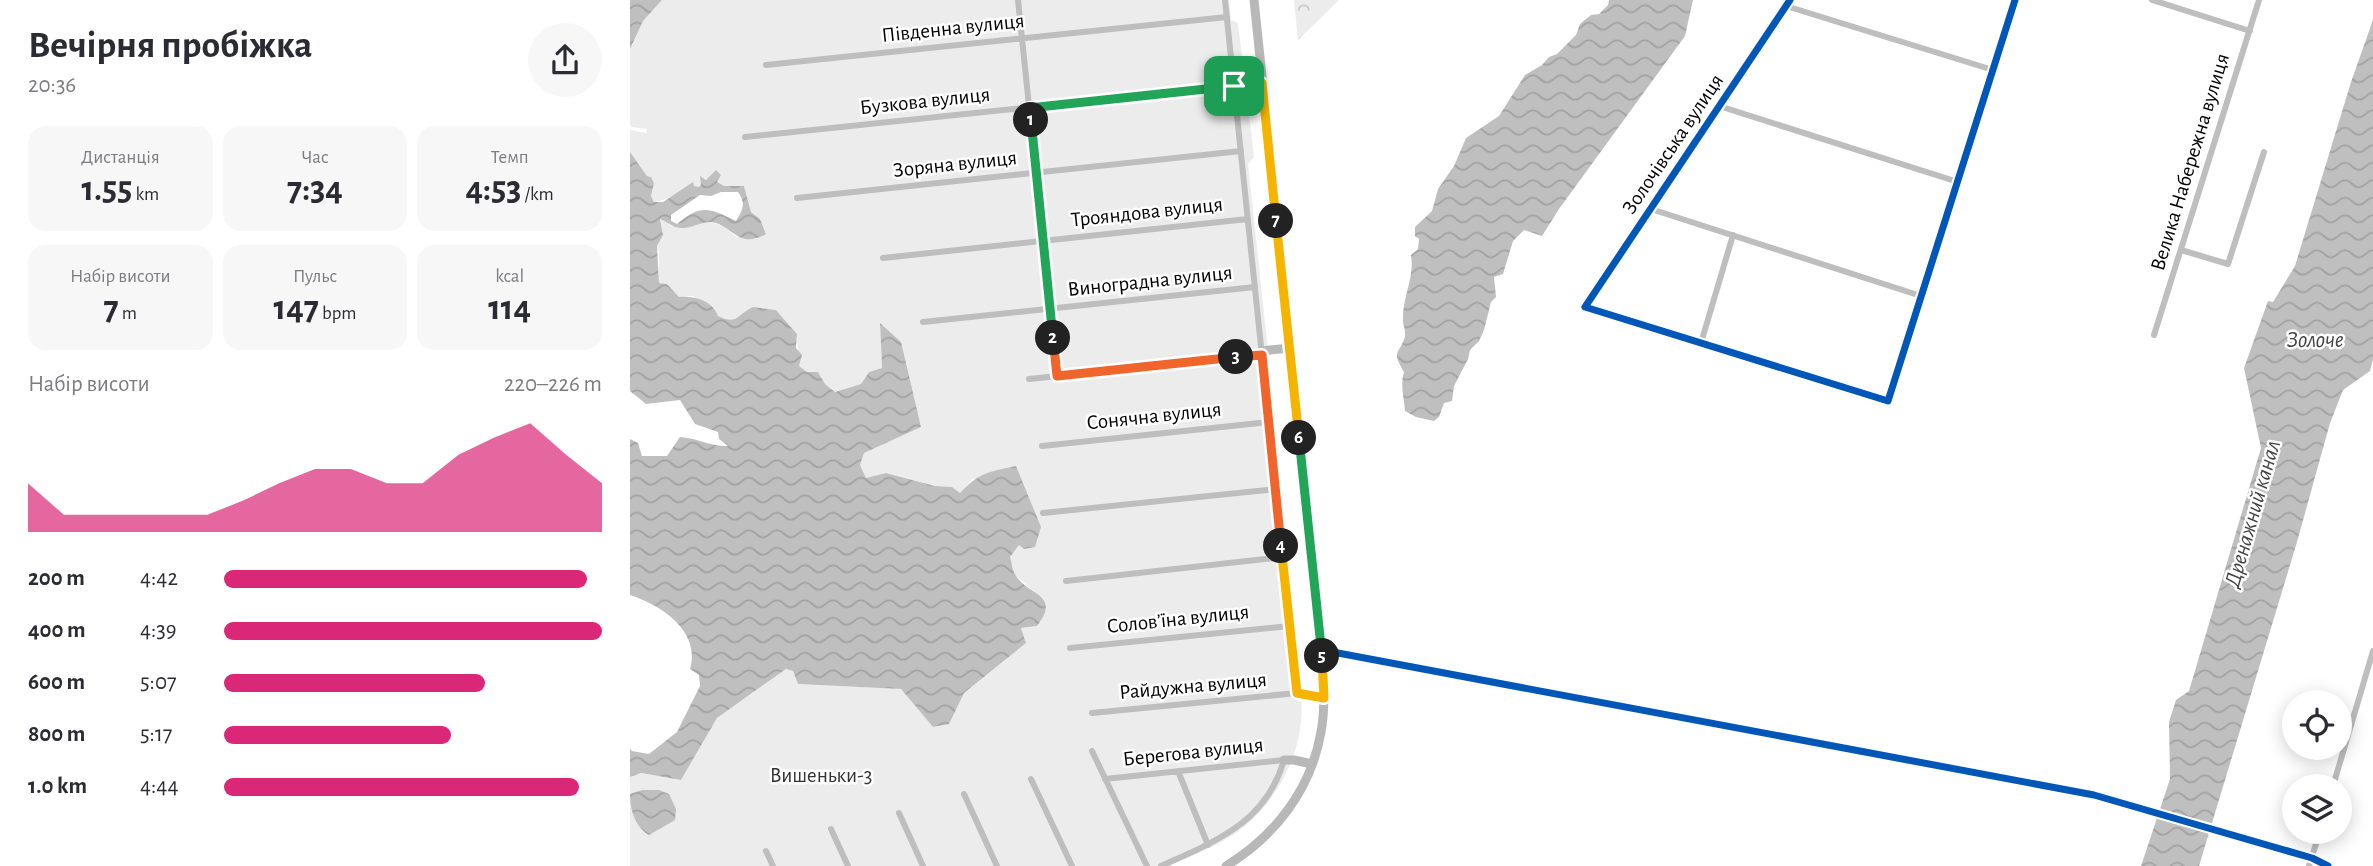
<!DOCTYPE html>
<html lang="uk">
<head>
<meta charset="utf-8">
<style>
  body { margin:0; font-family:"Alegreya Sans",sans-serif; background:#f7f7f7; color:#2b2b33; height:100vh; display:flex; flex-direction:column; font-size:26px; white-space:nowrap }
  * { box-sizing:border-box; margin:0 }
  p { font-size:23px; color:#7c7c81 }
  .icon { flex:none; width:38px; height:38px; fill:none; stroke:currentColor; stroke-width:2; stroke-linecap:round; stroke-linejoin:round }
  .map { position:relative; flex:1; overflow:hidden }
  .sheet { display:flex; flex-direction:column; background:#fff; width:630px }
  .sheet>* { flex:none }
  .controls { position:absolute; left:1652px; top:690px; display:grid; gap:14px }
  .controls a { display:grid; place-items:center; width:70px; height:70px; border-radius:50%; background:#fff; box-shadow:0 4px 18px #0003; font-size:35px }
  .pin { position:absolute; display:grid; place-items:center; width:60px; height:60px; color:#fff; margin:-30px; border-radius:14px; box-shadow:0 4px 10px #0006 }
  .km { position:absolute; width:35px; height:35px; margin:-18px; border-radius:50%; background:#222; color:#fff; font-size:19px; line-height:35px; text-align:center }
  .round { display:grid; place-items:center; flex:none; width:74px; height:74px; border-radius:37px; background:#f7f7f7 }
  .headline { display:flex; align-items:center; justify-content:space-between; height:119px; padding:0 28px }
  h1 { font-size:38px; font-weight:600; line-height:52px }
  .stats { display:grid; grid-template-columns:repeat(3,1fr); gap:10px; height:119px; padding:7px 28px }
  .stats div { display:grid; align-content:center; border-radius:18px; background:#f7f7f7; text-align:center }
  .stats b { font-size:35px; font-weight:600 }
  .stats small { font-size:19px; font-weight:400 }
  .stats p { font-size:19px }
  .chart { height:196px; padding:14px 28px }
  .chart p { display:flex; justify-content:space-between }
  .chart svg { width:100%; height:126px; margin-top:7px; fill:#db2777; opacity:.7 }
  ul { padding:0 28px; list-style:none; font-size:23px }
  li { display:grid; grid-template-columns:112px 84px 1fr; align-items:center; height:52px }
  li i { height:18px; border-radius:9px; background:#db2777 }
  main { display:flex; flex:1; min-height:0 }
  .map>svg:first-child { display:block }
</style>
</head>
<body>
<main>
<section class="sheet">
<div class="headline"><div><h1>Вечірня пробіжка</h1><p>20:36</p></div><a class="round"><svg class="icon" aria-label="share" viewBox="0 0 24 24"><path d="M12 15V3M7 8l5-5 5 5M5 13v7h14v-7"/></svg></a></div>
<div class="stats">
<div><p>Дистанція</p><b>1.55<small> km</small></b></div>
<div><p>Час</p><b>7:34</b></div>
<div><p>Темп</p><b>4:53<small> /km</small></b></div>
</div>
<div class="stats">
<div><p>Набір висоти</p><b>7<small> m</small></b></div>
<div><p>Пульс</p><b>147<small> bpm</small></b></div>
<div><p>kcal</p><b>114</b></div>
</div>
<div class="chart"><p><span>Набір висоти</span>220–226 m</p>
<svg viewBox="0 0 160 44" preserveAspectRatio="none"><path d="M0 44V27L10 38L20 38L30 38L40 38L50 38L60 33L70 27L80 22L90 22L100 27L110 27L120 17L130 11L140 6L150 17L160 27V44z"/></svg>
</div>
<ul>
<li><b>200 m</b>4:42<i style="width:96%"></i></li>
<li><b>400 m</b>4:39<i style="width:100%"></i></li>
<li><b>600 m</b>5:07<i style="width:69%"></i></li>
<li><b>800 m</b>5:17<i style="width:60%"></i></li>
<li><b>1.0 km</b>4:44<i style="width:94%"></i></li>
</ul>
</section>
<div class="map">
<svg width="1743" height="866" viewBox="0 0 1743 866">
  <defs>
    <pattern id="forest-crowns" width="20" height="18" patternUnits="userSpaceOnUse" patternTransform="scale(1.75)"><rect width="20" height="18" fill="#ececec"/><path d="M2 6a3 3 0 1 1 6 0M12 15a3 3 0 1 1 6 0" fill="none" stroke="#c9c9c9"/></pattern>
    <pattern id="water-waves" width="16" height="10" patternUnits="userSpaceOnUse" patternTransform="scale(1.75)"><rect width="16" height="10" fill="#bfbfbf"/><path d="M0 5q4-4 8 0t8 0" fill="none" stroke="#a2a2a2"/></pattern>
  </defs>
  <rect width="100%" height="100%" fill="#fff"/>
  <path fill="url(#forest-crowns)" d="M664,0h45l-41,40z"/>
  <path fill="#ececec" d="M32,0h567l2,20 7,3 16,134 -6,7 20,186 30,326c13,56 -10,113 -53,150 -21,18 -50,28 -76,40h-539v-89l10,-4 41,7 36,-62 69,-49 7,2 5,13 103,5 32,38 15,-3 16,-31 62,-50 -5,-15 17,-2 6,-26 -29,-25 -5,-18 9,-12 -46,-67 -13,15 -8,-6 -17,-1 -48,-13 -21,5 -6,-13 4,-12 57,-26 -7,-27 -34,-76 2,44 -13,4 -8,12 -26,8 -10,-8 -7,-12h-11l-8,-6 -2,-32 -21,-24 -23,-3c-7,3 -13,12 -20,13 -14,3 -30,-16 -40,-24l-14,1 -12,-13 -8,-1v-31l-2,-6 6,-11 -3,-17 17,10 33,-6 13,4 13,11 20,2 10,-6 -6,-14 -9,-7 -7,-26h-20l-20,-8 -4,9c-14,-3 -31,14 -46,15l-3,-6 3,-13 -3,-6 -4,-1 -17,-24v-22l16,3 1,-4 -16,-2 -1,-4v-74l13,-28z"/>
  <path fill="url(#water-waves)" fill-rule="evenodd" d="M0,0h32l-19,21 -13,28z
    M979,0h84l-8,36 -126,173 -17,27 -18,-6 -11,11 -10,33 -9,3 2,20 -5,5 -7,28 -5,11 -9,9 -2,9 -14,27 -2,15 -8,2 -5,14 -5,4 -18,-4 -11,-6c-1,-14 -5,-25 -1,-39 -13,-22 -5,-17 1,-35 1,-7 -2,-11 -2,-17 -1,-22 12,-43 8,-65l7,-6 1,-10 -4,-3v-9l17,-16 6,-22 16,-23 12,-28 33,-22 26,-41 17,-10 7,-8 8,-3 19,-19 4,-11 11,-9 8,-1 9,-9z
    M1743,20v339l-3,12 -27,19 -13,33 -33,119 -98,324h-58l29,-87 -1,-57 7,-22 13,-9 72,-243 -17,-80 24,-67 5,1 22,-36 56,-184z
    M0,152l17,24 4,1 3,6 -3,13 3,6h9l30,-20 1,4 5,1 2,-2 -1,-9 6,4 10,-10 5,5 -4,7 7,4h20l7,26 9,7 6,15c-29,17 -35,-12 -57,-12 -11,1 -23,9 -34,5 -5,-3 -10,-6 -15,-8l3,16 -6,11 2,37 8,1 12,13c15,-1 33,3 39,19 20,10 19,-2 35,-9l23,3 21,24 -1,14 6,7 -3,11 8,6h11l7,12 10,8 26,-8 8,-12 13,-4 -2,-45 21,19 20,85 -57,26 -4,12 6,13 20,-5 49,13 17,1 8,6c20,-21 28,-21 56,-27l25,61 -6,20 -11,2 -5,-4 -9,12c2,5 2,12 5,17 12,22 47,19 22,52l-16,2 5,15 -62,50 -15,31 -16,3 -32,-38 -103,-5 -5,-13 -7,-2 -69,49 -36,62 -40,-7 -11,4v-28l2,2 17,3 28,-22 23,-46 -1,-11 -9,-6c11,-38 -29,-64 -60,-74v-156l8,4 4,13h25l13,-19c17,1 32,10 48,9l-9,-7 -1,-7 -23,-8 -15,-24 -34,4 -16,-13zM91,192h17c8,11 5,18 -2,29 -27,-13 -35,-17 -59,3l-6,-3v-6l29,-20 11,1z
    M12,790h17l10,4 7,15 -1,11 -26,15c-14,-8 -19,-26 -19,-41z"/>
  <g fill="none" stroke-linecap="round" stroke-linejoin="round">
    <path stroke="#bebebe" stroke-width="6" d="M388,0l39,376
      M1160,0l-205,307 303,94 127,-401
      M1522,0l98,31
      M1156,6l207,64
      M136,65l461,-48
      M1089,106l239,76
      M115,137l489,-51
      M167,198l444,-47
      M1021,209l270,87
      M1551,250l47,14 36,-112
      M253,258l365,-39
      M293,322l332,-35
      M1524,335l105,-335
      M1071,343l32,-108
      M399,379l233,-24
      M412,446l227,-24
      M413,513l233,-24
      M436,581l217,-24
      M440,648l220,-22
      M462,713l205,-20 -72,-693
      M462,751l55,115
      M548,771l30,74
      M401,779l41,87
      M475,779l179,-19c-18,63 -68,81 -123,106
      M1703,786l40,-135
      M334,794l33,72
      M269,813l24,53
      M201,829l17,37
      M136,851l7,15
      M1679,866l11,-35"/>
    <path stroke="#b8b8b8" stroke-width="9" d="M604,86l28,-3
      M631,351l29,-3
      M692,650l772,145 218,63 16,8
      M667,693l27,5
      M654,760h10l18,4
      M596,866c49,-30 85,-76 95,-134 5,-27 2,-54 1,-82l-68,-650"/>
    <defs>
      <path id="cycleway" d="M1160,0l-205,307 303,94 127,-401
        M692,650l772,145 218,63 16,8"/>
    </defs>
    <use href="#cycleway" stroke="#fff" stroke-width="11"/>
    <use href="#cycleway" stroke="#0057b8" stroke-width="7"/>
  </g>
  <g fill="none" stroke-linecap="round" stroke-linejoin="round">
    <defs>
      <path id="split-1" d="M401,120l-2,-12 205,-22"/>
      <path id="split-2" d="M401,120l22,218"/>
      <path id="split-3" d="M423,338l4,38 179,-19"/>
      <path id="split-4" d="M606,357l26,-2 19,191"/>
      <path id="split-5" d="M651,546l16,147 27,5 -2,-42"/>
      <path id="split-6" d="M669,438l23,218"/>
      <path id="split-7" d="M646,221l23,217"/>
      <path id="split-8" d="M604,86l28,-3 14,138"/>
    </defs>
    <use href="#split-1" stroke="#fff" stroke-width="14"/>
    <use href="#split-2" stroke="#fff" stroke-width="14"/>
    <use href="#split-3" stroke="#fff" stroke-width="14"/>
    <use href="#split-4" stroke="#fff" stroke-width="14"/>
    <use href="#split-5" stroke="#fff" stroke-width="14"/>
    <use href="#split-6" stroke="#fff" stroke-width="14"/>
    <use href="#split-7" stroke="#fff" stroke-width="14"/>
    <use href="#split-8" stroke="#fff" stroke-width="14"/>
    <use href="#split-1" stroke="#22a559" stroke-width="9"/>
    <use href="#split-2" stroke="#22a559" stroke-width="9"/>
    <use href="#split-3" stroke="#f0652b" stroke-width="9"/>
    <use href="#split-4" stroke="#f0652b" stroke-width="9"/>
    <use href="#split-5" stroke="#f5b400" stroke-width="9"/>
    <use href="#split-6" stroke="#22a559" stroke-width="9"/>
    <use href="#split-7" stroke="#f5b400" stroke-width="9"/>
    <use href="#split-8" stroke="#f5b400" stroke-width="9"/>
  </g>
  <g text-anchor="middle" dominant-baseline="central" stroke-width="5" stroke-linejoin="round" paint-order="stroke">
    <g font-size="21" fill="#000" stroke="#fff">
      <text transform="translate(323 28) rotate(-6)">Південна вулиця</text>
      <text transform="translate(295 101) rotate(-6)">Бузкова вулиця</text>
      <text transform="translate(1043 144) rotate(-56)">Золочівська вулиця</text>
      <text transform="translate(1560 162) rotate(-73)">Велика Набережна вулиця</text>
      <text transform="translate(325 164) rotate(-6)">Зоряна вулиця</text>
      <text transform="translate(517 212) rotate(-6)">Трояндова вулиця</text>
      <text transform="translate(520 281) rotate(-6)">Виноградна вулиця</text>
      <text transform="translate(524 416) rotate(-6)">Сонячна вулиця</text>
      <text transform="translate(548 619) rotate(-6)">Соловʼїна вулиця</text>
      <text transform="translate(563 686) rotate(-5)">Райдужна вулиця</text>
      <text transform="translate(563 752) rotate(-6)">Берегова вулиця</text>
    </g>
    <g font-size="21" fill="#333" stroke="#fff">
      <text x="191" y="775">Вишеньки-3</text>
    </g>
    <g font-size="23" font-style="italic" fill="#444" stroke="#fff">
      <text x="1685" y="340">Золоче</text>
      <text transform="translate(1623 514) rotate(-74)">Дренажний канал</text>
    </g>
  </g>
</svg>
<div class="controls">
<a><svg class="icon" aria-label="locate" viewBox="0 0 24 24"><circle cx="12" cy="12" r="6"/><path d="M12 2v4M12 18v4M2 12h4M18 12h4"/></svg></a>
<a><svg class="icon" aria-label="layers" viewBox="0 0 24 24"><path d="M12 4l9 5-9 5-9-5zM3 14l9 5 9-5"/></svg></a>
</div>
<div class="pin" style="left:604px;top:86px;background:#1e9e55"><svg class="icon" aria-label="arrive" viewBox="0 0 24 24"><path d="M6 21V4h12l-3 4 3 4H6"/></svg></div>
<b class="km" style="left:401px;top:120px">1</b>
<b class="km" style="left:423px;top:338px">2</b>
<b class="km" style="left:606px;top:357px">3</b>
<b class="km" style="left:651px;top:546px">4</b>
<b class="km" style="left:692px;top:656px">5</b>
<b class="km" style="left:669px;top:438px">6</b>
<b class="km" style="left:646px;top:221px">7</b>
</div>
</main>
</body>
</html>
